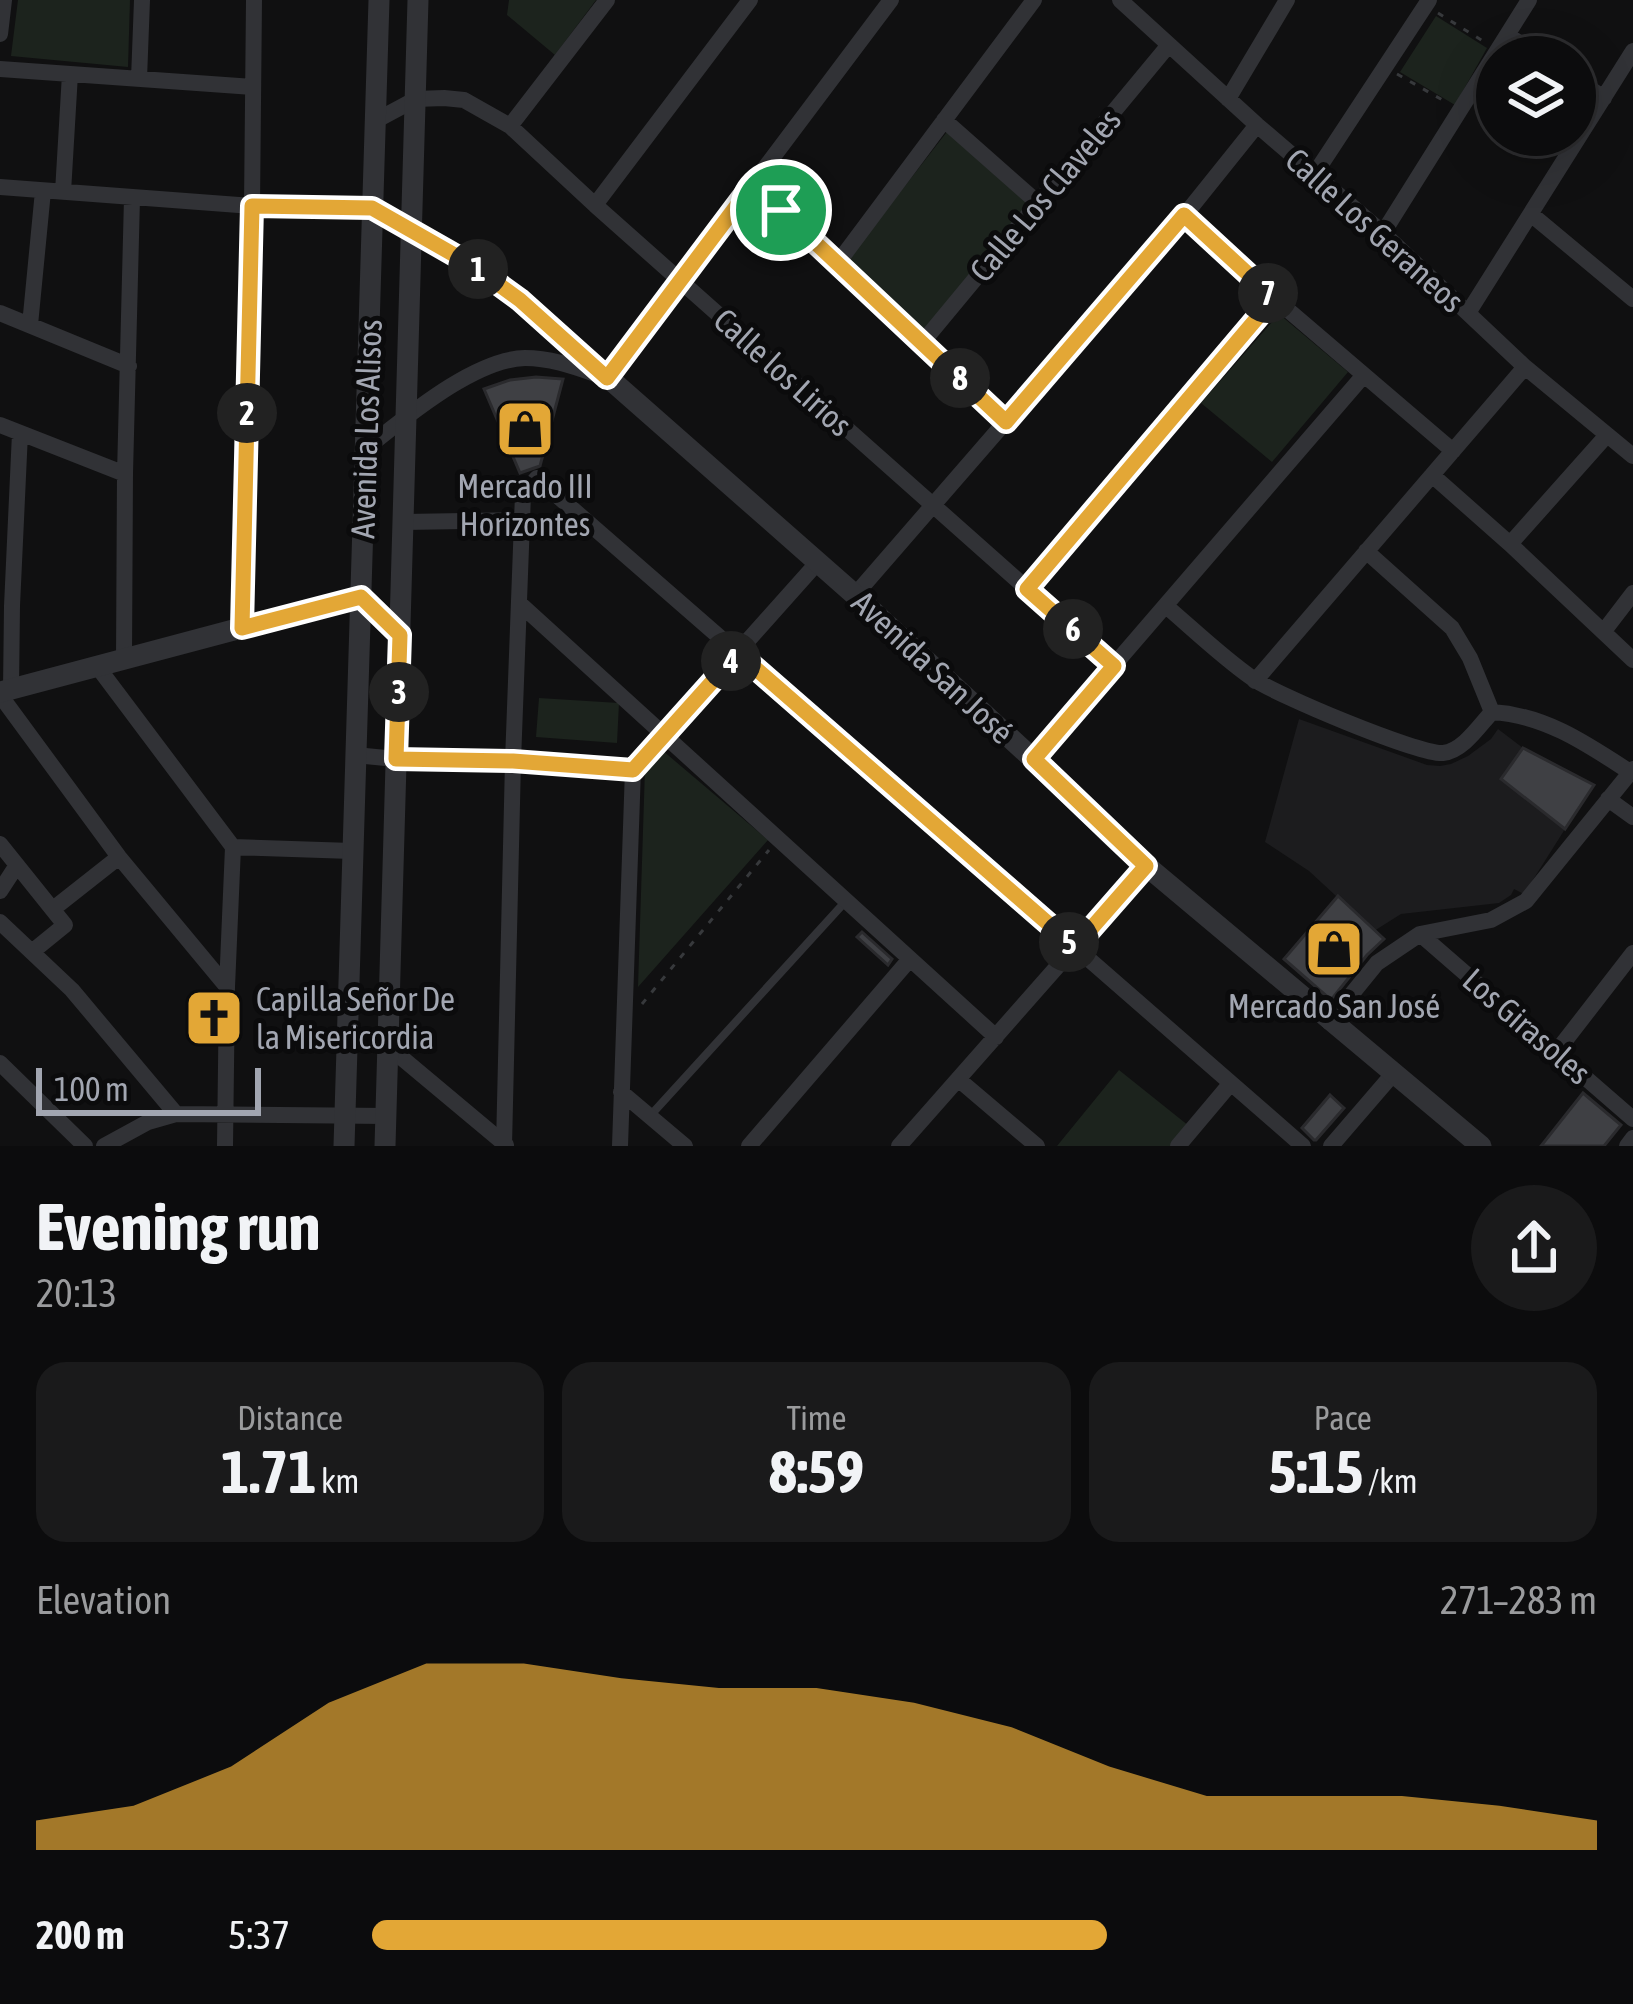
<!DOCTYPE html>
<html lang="en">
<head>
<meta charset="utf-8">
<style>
  body { margin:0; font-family:"Asap Condensed",sans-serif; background:#1a1a1b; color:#f1f3f6; height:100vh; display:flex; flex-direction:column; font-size:45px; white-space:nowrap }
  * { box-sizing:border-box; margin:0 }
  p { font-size:39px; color:#9a9b9d }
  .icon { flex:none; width:66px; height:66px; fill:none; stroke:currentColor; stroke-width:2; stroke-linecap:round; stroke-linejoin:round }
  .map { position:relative; height:1146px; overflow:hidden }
  .panel { display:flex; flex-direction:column; background:#0c0c0d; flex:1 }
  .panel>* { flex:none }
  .fabs { position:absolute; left:1476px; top:36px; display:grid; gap:24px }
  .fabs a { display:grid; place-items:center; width:120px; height:120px; border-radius:50%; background:#0c0c0d; box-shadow:0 12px 48px #0002,0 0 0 3px #2c2c2e; font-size:60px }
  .scale { position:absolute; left:36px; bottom:30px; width:225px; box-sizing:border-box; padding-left:12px; border:6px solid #a2a6b1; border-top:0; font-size:33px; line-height:42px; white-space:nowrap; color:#a2a6b1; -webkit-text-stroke:9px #0b0b0c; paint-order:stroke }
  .pin { position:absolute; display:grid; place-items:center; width:102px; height:102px; color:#fff; margin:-51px; border:6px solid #fff; border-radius:50%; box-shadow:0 3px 12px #0007 }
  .km { position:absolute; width:60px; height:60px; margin:-30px; border-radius:50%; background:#222; color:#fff; font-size:33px; line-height:60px; text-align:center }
  .round { display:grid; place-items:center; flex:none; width:126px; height:126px; border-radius:63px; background:#1a1a1b }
  .summary { display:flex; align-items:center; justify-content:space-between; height:204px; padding:0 36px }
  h1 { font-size:66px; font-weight:700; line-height:90px }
  .metrics { display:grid; grid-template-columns:repeat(3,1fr); gap:18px; height:204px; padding:12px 36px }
  .metrics div { display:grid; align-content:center; border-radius:30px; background:#1a1a1b; text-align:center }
  .metrics b { font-size:60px; font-weight:700 }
  .metrics small { font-size:33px; font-weight:400 }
  .metrics p { font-size:33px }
  .chart { height:336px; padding:24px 36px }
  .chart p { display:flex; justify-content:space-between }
  .chart svg { width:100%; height:216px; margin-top:12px; fill:#e3a736; opacity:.7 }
  ul { padding:0 36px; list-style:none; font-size:39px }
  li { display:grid; grid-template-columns:192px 144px 1fr; align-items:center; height:90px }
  li i { height:30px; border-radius:15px; background:#e3a736 }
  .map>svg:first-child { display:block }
</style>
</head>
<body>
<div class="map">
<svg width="1633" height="1146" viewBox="0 0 1633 1146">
  <rect width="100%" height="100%" fill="#101011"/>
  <path fill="#1c1c1e" d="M1299,719l128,46 13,1 11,-2 17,-8 23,-17 7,-10 25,19 -21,32 63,49 -41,65 -10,-5 -3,6 -12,8 -98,11 -27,17 -65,-60 -44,-29z"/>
  <path fill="#1c231d" d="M18,0h112l-2,67 -117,-11z
    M509,0h87l-41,55 -48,-40z
    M1436,16l51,32 -32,57 -55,-33z
    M953,124l84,70 -115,139 -76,-71z
    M1279,314l69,58 -76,90 -71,-59z
    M539,698l80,5 -2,40 -81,-6z
    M662,750l106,90 -130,147 7,-219z
    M1119,1070l70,56 -17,20h-115z"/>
  <path fill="#3f4044" stroke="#2a2a2d" stroke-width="3" d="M536,377l27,2 -23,87 -20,7 -36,-84 26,-9z
    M1523,748l71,37 -29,44 -64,-50z
    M1338,896l46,43 -17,16 -36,45 -47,-41z
    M862,932l30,27 -4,6 -31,-28z
    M1583,1093l38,32 -17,21h-63z
    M1330,1095l14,13 -28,32h-2l-12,-12z"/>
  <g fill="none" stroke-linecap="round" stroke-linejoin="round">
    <path stroke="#37393c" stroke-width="3" stroke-dasharray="6 9" stroke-linecap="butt" d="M1438,13l48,30
      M1397,74l49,28
      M642,1004l127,-154"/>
    <path stroke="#313236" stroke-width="8" d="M649,1117l196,-215"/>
    <path stroke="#313236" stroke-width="16" d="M1120,0l137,125 126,108 142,134 108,89
      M0,34l4,-34
      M1507,35l34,22
      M0,69l253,18
      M139,79l3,-79
      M1575,79l29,19
      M1228,99l59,-99
      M944,120l94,83
      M375,121l41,-22 28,-1 20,2 46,26 85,79 519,461
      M510,126l97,-126
      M1314,175l115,-175
      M753,184l253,238
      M0,187l252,19 2,-206
      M63,192l7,-118
      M595,205l155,-205
      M1532,215l101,84
      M1184,216l90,82 179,153
      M1383,233l146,-233
      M837,264l197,-264
      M0,313l129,53
      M1468,313l165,-262
      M30,325l13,-134
      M922,343l246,-297
      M0,425l125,49
      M365,449c40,-31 109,-90 160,-91 29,0 55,11 82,20l284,-378
      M1432,475l78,69 123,116
      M404,522l118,-2
      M1510,544l97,-109
      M1366,551l86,77 18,30 22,54
      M1027,589l247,-291
      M855,595l329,-379 73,-91
      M519,603l477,434
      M1166,606c28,24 56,51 86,72 22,16 167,77 191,75 20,-2 36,-27 49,-41 53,3 95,32 138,60
      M241,628l120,-31 39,38
      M1604,631l29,-38
      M124,659l1,-185 7,-276
      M97,666l136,181 -6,140 -2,159
      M1255,681l270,-314
      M11,689l1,-83 8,-173
      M0,695l119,162 108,130
      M355,755l41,4 117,2 120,8
      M1033,759l331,-384
      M1608,799l25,18
      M0,844l65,81 -32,26
      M233,847l119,4
      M0,891l17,-26
      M53,909l66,-52
      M0,922l72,68 104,124
      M1420,934l213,185
      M1329,1022l48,-59 43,-29 71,-14 35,-19 107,-132
      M390,1048l116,97
      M1557,1051l76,-98
      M0,1063l85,83
      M958,1079l79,67
      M621,1092l64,54
      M104,1146l44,-24 28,-8 211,2
      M504,1146l9,-385 10,-267 14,-16 766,668
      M620,1146l13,-377 185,-207
      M749,1146l161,-187
      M899,1146l247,-280
      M1178,1146l53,-63
      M1331,1146l62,-72
      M1627,1146l6,-8"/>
    <path stroke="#313236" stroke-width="21" d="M0,692l241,-64 11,-422 120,2 77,42 71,50 335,295 178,164 85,83 363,304
      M344,1146l35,-1146
      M385,1146l33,-1146"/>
  </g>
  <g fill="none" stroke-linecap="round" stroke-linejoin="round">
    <defs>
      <path id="route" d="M753,184l253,238 178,-207 90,83 -247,291 87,77 -80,93 112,107 -71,81 -337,-294 -105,117 -120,-9 -117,-2 4,-124 -39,-38 -119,31 10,-422 120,2 100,57 48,35 87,78z"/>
    </defs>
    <use href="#route" stroke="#fff" stroke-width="24"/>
    <use href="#route" stroke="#e3a736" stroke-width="15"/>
  </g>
  <defs>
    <symbol id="shop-square" viewBox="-11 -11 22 22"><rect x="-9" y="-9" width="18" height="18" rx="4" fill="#e3a736" stroke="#0b0b0c"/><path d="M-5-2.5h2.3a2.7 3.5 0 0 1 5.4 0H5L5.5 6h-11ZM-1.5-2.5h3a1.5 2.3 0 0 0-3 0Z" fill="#111"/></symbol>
    <symbol id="church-square" viewBox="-11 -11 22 22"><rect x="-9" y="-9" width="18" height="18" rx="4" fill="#e3a736" stroke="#0b0b0c"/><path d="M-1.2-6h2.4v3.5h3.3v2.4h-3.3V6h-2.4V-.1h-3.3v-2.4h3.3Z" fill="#111"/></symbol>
  </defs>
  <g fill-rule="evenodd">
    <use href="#shop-square" x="492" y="396" width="66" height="66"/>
    <use href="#shop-square" x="1301" y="916" width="66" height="66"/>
    <use href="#church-square" x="181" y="985" width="66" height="66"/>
  </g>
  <g text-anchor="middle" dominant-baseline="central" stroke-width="10" stroke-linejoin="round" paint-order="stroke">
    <g font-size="33" fill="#a2a6b1" stroke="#0b0b0c">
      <text transform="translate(1045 195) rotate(-50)">Calle Los Claveles</text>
      <text transform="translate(1375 230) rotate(42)">Calle Los Geraneos</text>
      <text transform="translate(783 372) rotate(42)">Calle los Lirios</text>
      <text transform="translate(366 429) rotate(-88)">Avenida Los Alisos</text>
      <text transform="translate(933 667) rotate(43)">Avenida San José</text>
      <text transform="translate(1527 1026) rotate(41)">Los Girasoles</text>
    </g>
    <g font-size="33" fill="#a2a6b1" stroke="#0b0b0c">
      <text x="525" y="486">Mercado III<tspan x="525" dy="38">Horizontes</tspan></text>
      <text x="256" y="999" text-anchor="start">Capilla Señor De<tspan x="256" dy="38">la Misericordia</tspan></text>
      <text x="1334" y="1006">Mercado San José</text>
    </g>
  </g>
</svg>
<div class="fabs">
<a><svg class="icon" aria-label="layers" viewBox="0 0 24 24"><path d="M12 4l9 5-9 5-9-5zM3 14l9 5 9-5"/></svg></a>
</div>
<div class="scale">100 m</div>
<div class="pin" style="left:781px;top:210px;background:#1e9e55"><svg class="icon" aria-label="arrive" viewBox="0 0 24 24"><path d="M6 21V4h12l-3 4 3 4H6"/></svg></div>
<b class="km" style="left:478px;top:269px">1</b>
<b class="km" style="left:247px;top:413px">2</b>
<b class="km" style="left:399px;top:692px">3</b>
<b class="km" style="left:731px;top:661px">4</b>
<b class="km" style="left:1069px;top:942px">5</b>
<b class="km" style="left:1073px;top:629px">6</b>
<b class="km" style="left:1268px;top:293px">7</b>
<b class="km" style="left:960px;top:378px">8</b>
</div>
<section class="panel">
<div class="summary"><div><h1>Evening run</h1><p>20:13</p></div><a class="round"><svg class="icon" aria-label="share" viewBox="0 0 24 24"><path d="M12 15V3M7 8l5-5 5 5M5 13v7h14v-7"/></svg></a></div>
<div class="metrics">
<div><p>Distance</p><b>1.71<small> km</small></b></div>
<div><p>Time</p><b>8:59</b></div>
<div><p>Pace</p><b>5:15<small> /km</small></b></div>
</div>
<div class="chart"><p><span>Elevation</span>271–283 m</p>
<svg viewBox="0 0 160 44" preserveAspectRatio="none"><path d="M0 44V38L10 35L20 27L30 14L40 6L50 6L60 9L70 11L80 11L90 14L100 19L110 27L120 33L130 33L140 33L150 35L160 38V44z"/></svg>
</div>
<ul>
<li><b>200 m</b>5:37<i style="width:60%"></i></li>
</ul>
</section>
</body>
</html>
